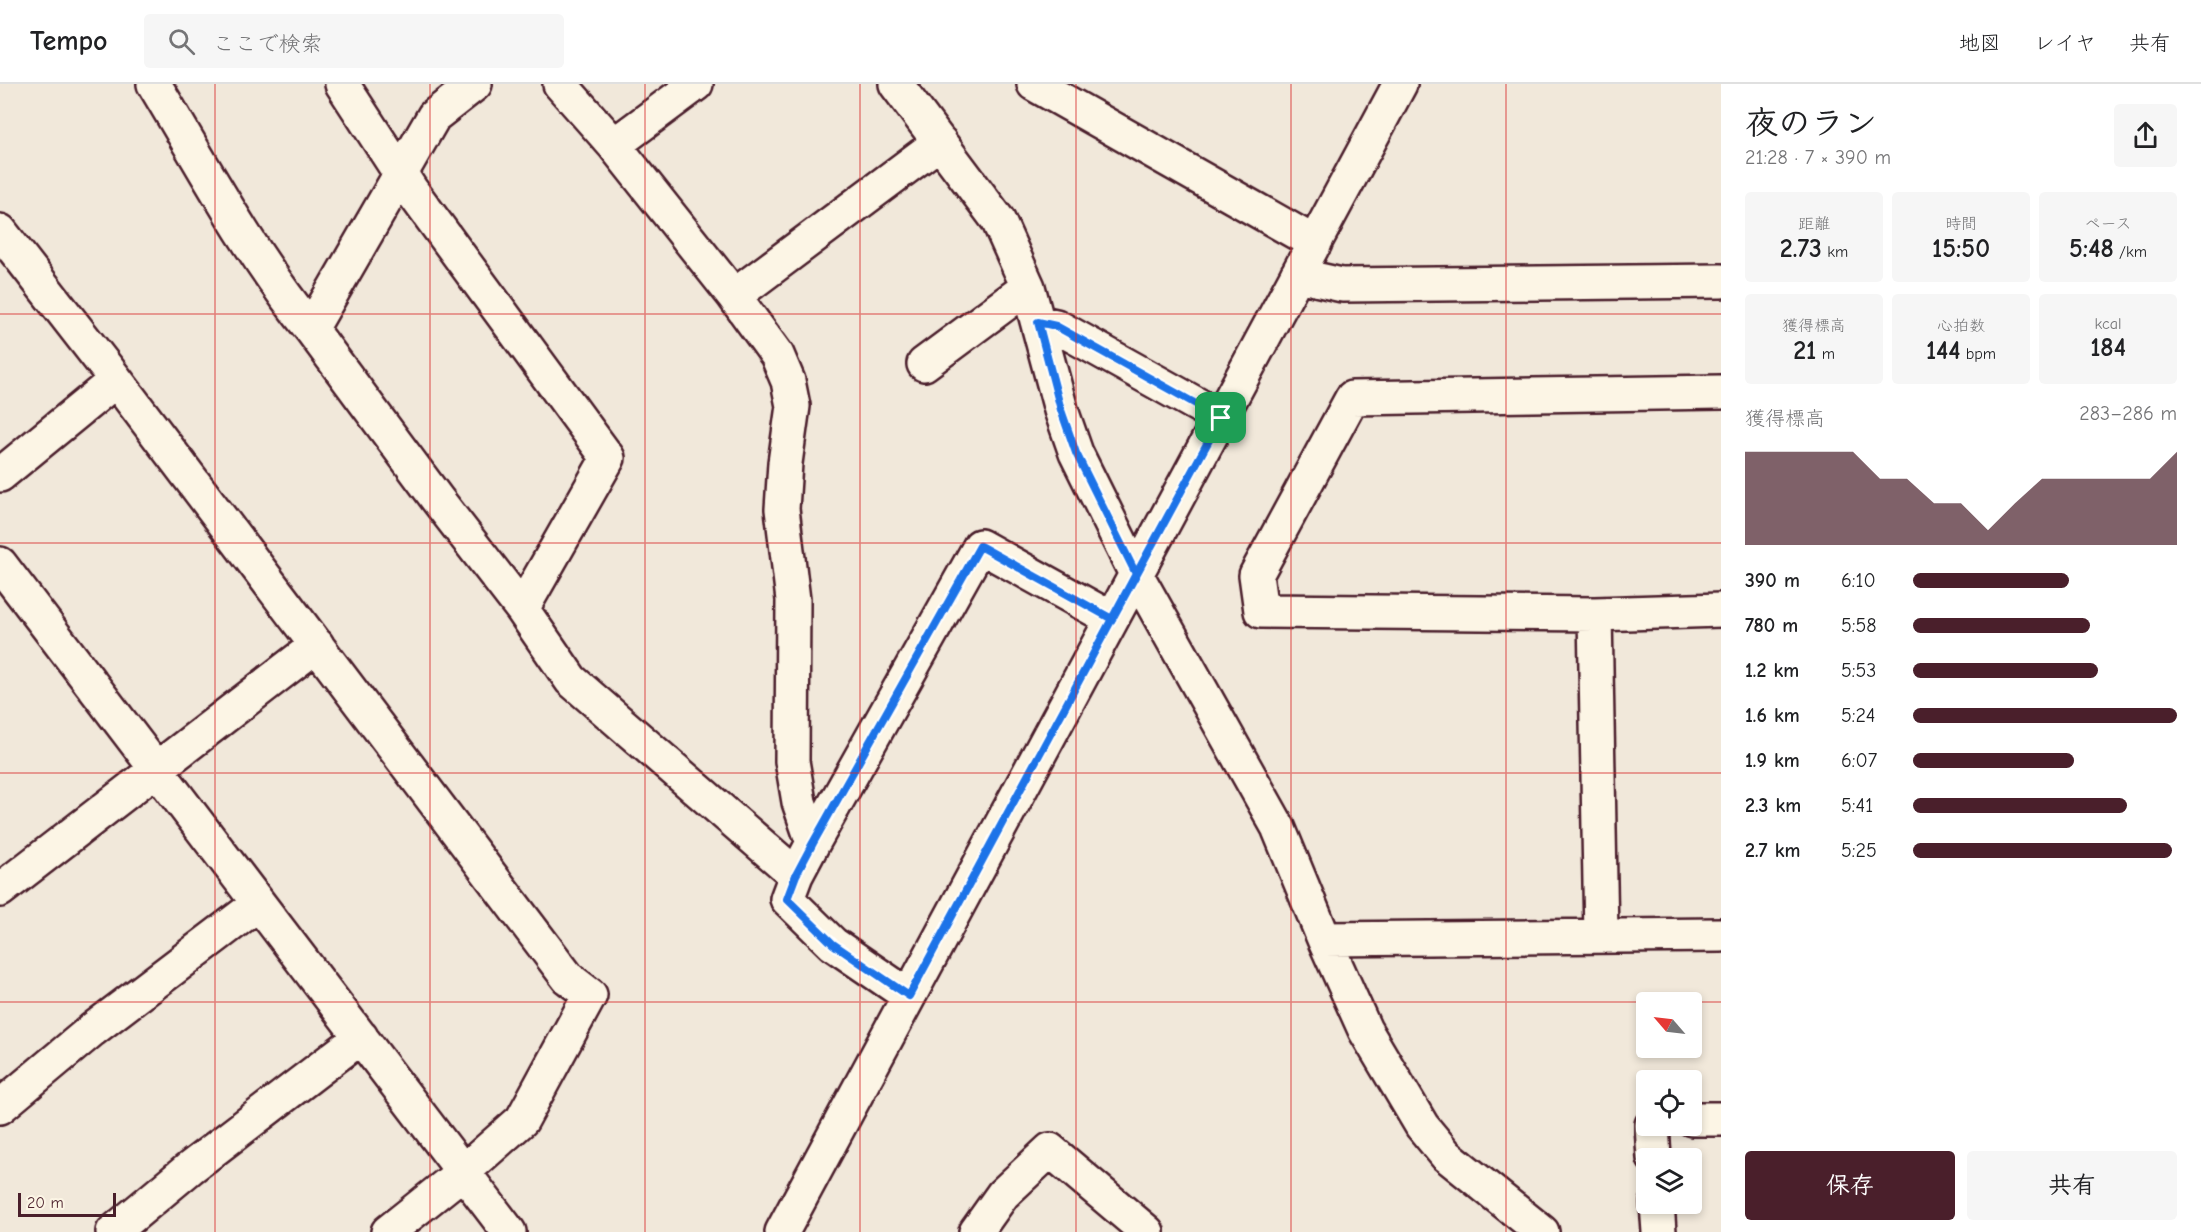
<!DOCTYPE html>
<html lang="ja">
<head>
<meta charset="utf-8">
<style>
  body { margin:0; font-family:"Comic Neue","Klee One",sans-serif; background:#f6f6f6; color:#202124; height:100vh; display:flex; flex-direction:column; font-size:22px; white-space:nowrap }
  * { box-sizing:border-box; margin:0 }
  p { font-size:20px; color:#757577 }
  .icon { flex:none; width:33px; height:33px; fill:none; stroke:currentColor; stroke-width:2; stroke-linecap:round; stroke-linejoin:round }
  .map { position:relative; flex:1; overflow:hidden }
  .sheet { display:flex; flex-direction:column; background:#fff; width:480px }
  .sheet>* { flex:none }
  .needle { width:39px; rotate:298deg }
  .fabs { position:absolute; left:1636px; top:908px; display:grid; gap:12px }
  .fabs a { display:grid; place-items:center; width:66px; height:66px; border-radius:6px; background:#fff; box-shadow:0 3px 9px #0003; font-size:30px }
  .scale { position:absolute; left:18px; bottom:15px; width:98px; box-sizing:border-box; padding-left:6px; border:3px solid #4a1f2b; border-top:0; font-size:16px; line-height:21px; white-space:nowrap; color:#4a1f2b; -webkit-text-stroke:4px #fcf5e5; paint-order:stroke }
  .pin { position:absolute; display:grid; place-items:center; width:51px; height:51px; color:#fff; margin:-26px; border-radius:12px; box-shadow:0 3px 9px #0006 }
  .round { display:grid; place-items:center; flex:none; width:63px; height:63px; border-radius:6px; background:#f6f6f6 }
  .headline { display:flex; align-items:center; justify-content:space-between; height:102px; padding:0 24px }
  h1 { font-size:33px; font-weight:600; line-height:45px }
  .metrics { display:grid; grid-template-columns:repeat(3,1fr); gap:9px; height:102px; padding:6px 24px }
  .metrics div { display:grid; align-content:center; border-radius:6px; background:#f6f6f6; text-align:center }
  .metrics b { font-size:26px; font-weight:600 }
  .metrics small { font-size:16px; font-weight:400 }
  .metrics p { font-size:16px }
  .chart { height:168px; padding:12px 24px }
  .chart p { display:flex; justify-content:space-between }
  .chart svg { width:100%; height:108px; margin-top:6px; fill:#4a1f2b; opacity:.7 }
  .action { display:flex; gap:12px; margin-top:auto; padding:12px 24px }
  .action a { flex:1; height:69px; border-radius:6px; background:#4a1f2b; color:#fff; font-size:24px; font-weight:600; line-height:69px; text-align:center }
  .action a+a { background:#f6f6f6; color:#202124 }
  ul { padding:0 24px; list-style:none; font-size:20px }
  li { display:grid; grid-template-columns:96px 72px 1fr; align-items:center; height:45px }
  li i { height:15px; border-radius:8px; background:#4a1f2b }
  header { display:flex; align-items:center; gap:36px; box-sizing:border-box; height:84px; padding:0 30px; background:#fff; border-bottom:2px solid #e0e0e0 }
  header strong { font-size:28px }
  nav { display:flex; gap:33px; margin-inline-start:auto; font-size:21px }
  .search { width:420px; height:54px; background:#f6f6f6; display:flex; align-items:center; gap:15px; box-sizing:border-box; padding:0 21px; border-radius:6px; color:#757577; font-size:22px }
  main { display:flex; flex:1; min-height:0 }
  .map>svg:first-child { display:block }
</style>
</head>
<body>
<header>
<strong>Tempo</strong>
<div class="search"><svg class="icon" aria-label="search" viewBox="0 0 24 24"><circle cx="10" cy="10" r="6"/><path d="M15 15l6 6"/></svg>ここで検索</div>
<nav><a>地図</a><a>レイヤ</a><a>共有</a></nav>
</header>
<main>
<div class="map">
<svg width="1721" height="1148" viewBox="0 0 1721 1148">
  <rect width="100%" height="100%" fill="#f1e8da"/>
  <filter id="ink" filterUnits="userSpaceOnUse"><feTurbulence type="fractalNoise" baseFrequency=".0167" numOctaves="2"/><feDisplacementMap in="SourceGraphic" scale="12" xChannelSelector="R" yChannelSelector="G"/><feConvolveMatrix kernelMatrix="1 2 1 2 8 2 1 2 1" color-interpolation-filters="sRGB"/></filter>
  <g filter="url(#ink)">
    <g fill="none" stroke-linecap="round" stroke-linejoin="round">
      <defs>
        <path id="street" d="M154,0c50,83 96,170 157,245
          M342,0l69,106 197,268 -86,151
          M475,0l-41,32 -123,213 126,170 85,110 49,71 225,195
          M560,0l54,61 120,151
          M896,0l102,136 30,67 33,123 15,43 60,121 142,253 46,112 41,91 57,96 24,29 96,77
          M1034,0l281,159
          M614,61l82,-61
          M0,147l116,149
          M1297,191l45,10 379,-4
          M1038,238l18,4 165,92
          M924,280l104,-77
          M0,391l116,-95 452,598 22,17 -68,125 -59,52 -75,60
          M0,480l509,668
          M1595,530l-334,-3 -5,-36 96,-177 369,-6
          M813,759l-14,-41 -7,-41 1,-161 -11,-91 3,-46 8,-57 -5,-25 -11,-26 -43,-59 206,-154
          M0,806l317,-245
          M1601,852l-6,-322 126,-4
          M1324,855l397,-4
          M909,912l-76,-52 -46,-45 9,-24 17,-32 167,-297 132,73
          M0,1023l92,-77 166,-126
          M1692,1035h29
          M1652,1041l2,33
          M1657,1119l2,29
          M113,1148l77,-64 171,-131
          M782,1148l618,-1148
          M976,1148l27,-38 47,-44 97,82"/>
      </defs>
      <use href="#street" stroke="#4a1f2b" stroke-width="38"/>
      <use href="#street" stroke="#fcf5e5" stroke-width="33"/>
    </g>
  </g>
  <g fill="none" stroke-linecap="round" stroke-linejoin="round" filter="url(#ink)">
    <defs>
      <path id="route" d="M1221,334l-109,201 -132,-73 -167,297 -17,32 -9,24 46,45 76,52c76,-141 152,-281 227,-422l-60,-121 -15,-43 -23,-88 18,4 165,92"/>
    </defs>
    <use href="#route" stroke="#fff" stroke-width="12"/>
    <use href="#route" stroke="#1a73e8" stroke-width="8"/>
  </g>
  <path fill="none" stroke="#d62828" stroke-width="1.5" stroke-opacity="0.55" d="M215,0v1148M430,0v1148M645,0v1148M860,0v1148M1076,0v1148M1291,0v1148M1506,0v1148M0,230h1721M0,459h1721M0,689h1721M0,918h1647M1692,918h29"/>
</svg>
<div class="fabs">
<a><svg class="needle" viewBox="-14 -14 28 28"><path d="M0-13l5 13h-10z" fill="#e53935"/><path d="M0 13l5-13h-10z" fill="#757577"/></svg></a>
<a><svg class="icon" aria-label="locate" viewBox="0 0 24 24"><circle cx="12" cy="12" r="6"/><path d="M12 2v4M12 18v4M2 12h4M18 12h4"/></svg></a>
<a><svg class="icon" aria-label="layers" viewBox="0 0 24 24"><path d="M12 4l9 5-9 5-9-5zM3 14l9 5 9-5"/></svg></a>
</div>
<div class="scale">20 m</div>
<div class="pin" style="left:1221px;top:334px;background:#1e9e55"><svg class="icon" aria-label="arrive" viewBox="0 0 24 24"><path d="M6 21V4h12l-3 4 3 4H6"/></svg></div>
</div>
<section class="sheet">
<div class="headline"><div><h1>夜のラン</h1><p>21:28 · 7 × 390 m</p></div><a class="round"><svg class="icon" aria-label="share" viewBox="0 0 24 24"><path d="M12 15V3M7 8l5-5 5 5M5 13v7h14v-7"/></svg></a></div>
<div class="metrics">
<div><p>距離</p><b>2.73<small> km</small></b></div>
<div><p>時間</p><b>15:50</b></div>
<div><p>ペース</p><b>5:48<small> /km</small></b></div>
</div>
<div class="metrics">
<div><p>獲得標高</p><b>21<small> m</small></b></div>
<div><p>心拍数</p><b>144<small> bpm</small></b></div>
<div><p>kcal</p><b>184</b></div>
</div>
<div class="chart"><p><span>獲得標高</span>283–286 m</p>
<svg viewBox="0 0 160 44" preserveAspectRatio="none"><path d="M0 44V6L10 6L20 6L30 6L40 6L50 17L60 17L70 27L80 27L90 38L100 27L110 17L120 17L130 17L140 17L150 17L160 6V44z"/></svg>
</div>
<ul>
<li><b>390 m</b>6:10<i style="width:59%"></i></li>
<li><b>780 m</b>5:58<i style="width:67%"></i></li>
<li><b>1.2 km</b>5:53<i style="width:70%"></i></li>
<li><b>1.6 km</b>5:24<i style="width:100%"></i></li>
<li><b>1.9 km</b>6:07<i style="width:61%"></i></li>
<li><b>2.3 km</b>5:41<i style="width:81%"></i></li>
<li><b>2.7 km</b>5:25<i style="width:98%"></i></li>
</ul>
<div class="action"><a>保存</a><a>共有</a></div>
</section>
</main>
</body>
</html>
